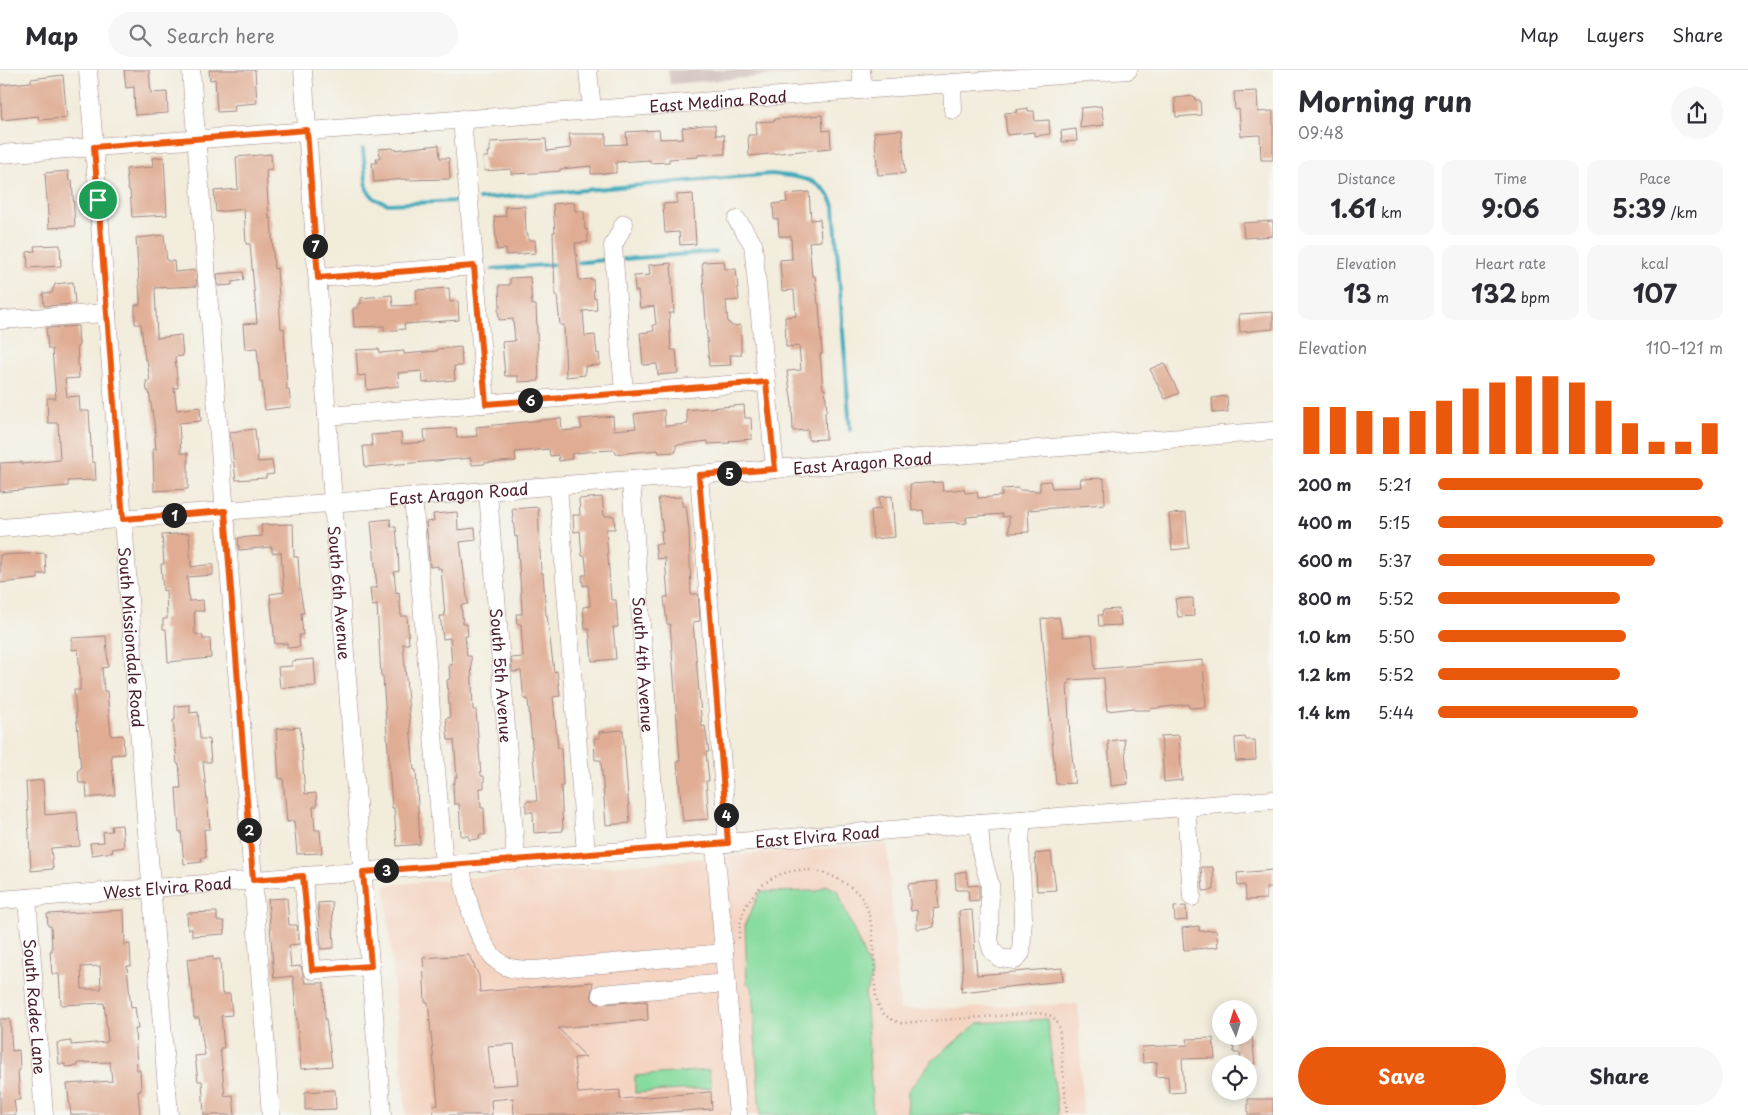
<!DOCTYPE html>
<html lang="en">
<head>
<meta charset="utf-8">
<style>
  body { margin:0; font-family:"Playpen Sans",sans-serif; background:#f7f7f7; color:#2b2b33; height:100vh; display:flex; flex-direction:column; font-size:19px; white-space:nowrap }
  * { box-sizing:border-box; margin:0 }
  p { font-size:16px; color:#7c7c81 }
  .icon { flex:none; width:28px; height:28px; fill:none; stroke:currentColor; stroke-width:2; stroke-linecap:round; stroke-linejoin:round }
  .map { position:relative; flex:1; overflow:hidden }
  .drawer { display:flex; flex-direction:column; background:#fff; width:475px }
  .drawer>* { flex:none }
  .needle { width:32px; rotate:356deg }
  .buttons { position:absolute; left:1212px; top:930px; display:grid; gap:10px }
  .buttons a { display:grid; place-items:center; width:45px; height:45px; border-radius:50%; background:#fff; box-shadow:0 2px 12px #0003; font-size:25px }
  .pin { position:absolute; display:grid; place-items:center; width:42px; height:42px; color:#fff; margin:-21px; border:2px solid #fff; border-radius:50%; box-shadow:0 1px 5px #0007 }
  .km { position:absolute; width:25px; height:25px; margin:-12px; border-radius:50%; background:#222; color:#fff; font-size:14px; line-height:25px; text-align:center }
  .round { display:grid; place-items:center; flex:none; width:52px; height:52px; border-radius:26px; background:#f7f7f7 }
  .overview { display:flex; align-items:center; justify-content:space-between; height:85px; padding:0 25px }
  h1 { font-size:28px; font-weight:700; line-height:38px }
  .stats { display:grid; grid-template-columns:repeat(3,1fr); gap:8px; height:85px; padding:5px 25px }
  .stats div { display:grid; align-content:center; border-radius:12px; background:#f7f7f7; text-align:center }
  .stats b { font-size:25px; font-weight:700 }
  .stats small { font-size:14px; font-weight:400 }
  .stats p { font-size:14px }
  .chart { height:140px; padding:10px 25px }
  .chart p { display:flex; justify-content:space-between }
  .chart svg { width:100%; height:90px; margin-top:5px; stroke:#ea580c; stroke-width:6 }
  .cta { display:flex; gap:10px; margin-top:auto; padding:10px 25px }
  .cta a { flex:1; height:58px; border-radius:30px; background:#ea580c; color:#fff; font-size:20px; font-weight:700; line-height:58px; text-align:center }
  .cta a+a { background:#f7f7f7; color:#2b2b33 }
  ul { padding:0 25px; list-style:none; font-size:16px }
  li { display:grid; grid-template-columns:80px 60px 1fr; align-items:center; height:38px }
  li i { height:12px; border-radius:6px; background:#ea580c }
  header { display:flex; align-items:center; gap:30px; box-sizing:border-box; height:70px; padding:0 25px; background:#fff; border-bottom:1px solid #e1e1e2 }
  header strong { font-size:24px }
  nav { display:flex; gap:28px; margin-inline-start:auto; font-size:18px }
  .search { width:350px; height:45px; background:#f7f7f7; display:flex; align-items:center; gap:12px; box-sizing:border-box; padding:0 18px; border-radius:28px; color:#7c7c81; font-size:19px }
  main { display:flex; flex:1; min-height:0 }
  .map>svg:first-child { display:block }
</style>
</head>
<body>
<header>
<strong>Map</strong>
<div class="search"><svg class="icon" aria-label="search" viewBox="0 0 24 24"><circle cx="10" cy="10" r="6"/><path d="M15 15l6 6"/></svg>Search here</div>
<nav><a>Map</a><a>Layers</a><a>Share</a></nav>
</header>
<main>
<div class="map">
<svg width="1273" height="1045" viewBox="0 0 1273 1045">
  <rect width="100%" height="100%" fill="#f6f6f2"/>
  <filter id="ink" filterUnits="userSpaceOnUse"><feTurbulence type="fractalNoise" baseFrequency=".02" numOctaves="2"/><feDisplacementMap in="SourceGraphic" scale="10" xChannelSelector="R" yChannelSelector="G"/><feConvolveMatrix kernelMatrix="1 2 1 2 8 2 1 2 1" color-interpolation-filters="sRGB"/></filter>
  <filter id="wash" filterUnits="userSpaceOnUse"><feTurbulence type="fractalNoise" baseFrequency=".0096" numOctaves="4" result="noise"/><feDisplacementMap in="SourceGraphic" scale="20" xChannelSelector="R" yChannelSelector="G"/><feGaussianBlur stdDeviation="1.12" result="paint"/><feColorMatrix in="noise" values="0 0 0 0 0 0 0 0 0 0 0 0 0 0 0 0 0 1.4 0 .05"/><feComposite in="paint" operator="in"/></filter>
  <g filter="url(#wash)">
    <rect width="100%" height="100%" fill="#f2ecdb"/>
    <path fill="#f4d3c0" d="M887,773l13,167 178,-6 5,111h-677l-21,-230z"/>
    <path fill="#d0c0bc" d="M668,0h174l-172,14z"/>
    <path fill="#86db9e" stroke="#687d64" d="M826,815l12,6 5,14 29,69 -4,15 -3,3 8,123h-113l-8,-127 -5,-5 -2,-59 15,-32 57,-1z
      M1047,949l11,96h-151l1,-24 25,-31 45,-37z
      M709,1000l2,18 -76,5v-17z"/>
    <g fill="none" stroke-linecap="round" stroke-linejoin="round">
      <path stroke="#3ca9bb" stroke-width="4" d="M363,79l4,41 8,9 13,5 71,-3
        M479,129l292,-25c26,3 53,3 63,32l16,224
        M624,189l91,-7
        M574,193l30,-3
        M493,199l64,-5"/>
    </g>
    <g id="blocks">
      <path fill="#e0ad94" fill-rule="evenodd" d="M124,0h25l2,23 16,-1 1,21 -33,2 -1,-28 -8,1z
        M209,0h46l2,33 -23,2 1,6 -18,1 -2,-33 -5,1z
        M63,5l4,43 -28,2 -1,-4 -36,4 -2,-35 31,-3v-3z
        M1257,21l1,21 15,-1v49h-12l-1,-25 -19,1 -2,-27 -4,1 -1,-18z
        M1194,26l1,4h5l1,15 -25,2 -1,-19z
        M1101,36l3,19 -24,3 1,-20z
        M1028,38v3h6l1,10 14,-1 1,14 -16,2v-4l-27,3 -2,-22 12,-1 -1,-2z
        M822,45l1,16 7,-1 1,18 -82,8 -1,-21h9l-1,-13 19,-1v-2z
        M703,55h12l1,10h8l1,19 -27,1v2l-29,2v3l-19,1v-3l-34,2v11l-25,1v-8l-31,3v2l-24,2 -25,1v-5l-27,2 -1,-14h5l-1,-5h3v-10l56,-3 1,12 24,-3 -2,-14h37v11l21,-1 -1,-12 33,-2 1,9 23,-1 -1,-10z
        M1076,59l1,12 -15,1 -1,-11z
        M902,60l3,43 -27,2 -4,-43z
        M439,75l1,13h9l1,21 -44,1 -1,-1 -31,3 -2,-19h5l-1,-5h4l-1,-9 14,-1 1,2z
        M271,84l1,15 -6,1 3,49 2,-1 3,51 3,-1 4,61 3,-1 3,62h2l2,17 -26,3 -3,-28h-2l-3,-34 -12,1 -2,-25 14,-1 -7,-79h-4l-2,-35 -28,3 -2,-21 24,-2 -2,-32z
        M164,87l3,58 -35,2 -2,-27h-2l-2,-21 27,-2 -1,-9z
        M68,101l1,10 3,-1 3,46 -26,2 -4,-55z
        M809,122l2,28 9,-1 1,22 -12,1 3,34h3l3,28h1l3,50h-2l3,35h2l2,22h-2l1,28 -18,1v-10l-15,1 -1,-27 -5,-33 14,-1 -2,-24 -13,1 -1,-30 11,-1 -2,-26 -12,1 -2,-31 12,-1 -1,-23h-12l-1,-17h-4l-1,-15 14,-2 -1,-8z
        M693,124l3,50 -16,1 -1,-13 -14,1 -2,-29 14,-1v-8z
        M574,132l1,9h9l1,19 2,-1 1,13 -13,1 4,37 14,-1 1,19 2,-1 1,13 -14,1 2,25 10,-1 2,19 2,-1 1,12 -15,1v9l-19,2 -2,-52h-4l-3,-30h-2l-2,-63h2l-2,-28z
        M525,136l1,28h2v6h7l1,13 -30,2v-6l-9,1 -3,-33 12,-1 -1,-9z
        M1273,151v15l-29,2 -1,-15z
        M164,165l3,26h7l1,11 21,-2 1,16 -42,2 2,50 24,-3 2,21 -8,1 3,31h-4l3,22 23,-3 1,14 -22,2 2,30h7v36l-34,2 -1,-42h3l-1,-13h1l-7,-45h-2l-1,-10h4l-3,-21h-2l-4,-36h-6v-19h5v-7l-4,-60z
        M60,175l1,21 -33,2 -1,-16 8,-1 -1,-5z
        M724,191l1,8h11l3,31 -13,1 2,22h2l1,3 10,-1v30h-11l1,10 -22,1 -7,-104z
        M671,193l3,50h-5l2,37h5l2,23 -20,2 -1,-11 -14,1 -3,-32 14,-2 -1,-6h3l-2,-19 -14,2 -2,-17h-3l-1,-15 16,-1 -1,-10z
        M243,202l1,8 -12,2v3l-14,1 -1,-12z
        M530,207l2,28h4l3,76 -21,1v-6h-13l-3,-34 13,-1 -2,-22 -14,1 -1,-12 2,-1 -1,-22h11v-7z
        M73,212l2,22 -31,2 -1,-13h9l3,-9z
        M449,218l1,14 8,-1 1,19 -55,4 1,5 -21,2v-5l-30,1 -1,-19h5v-4h3v-6l31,-3 1,11 24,-1 -1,-15z
        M1273,242v17l-33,3 -1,-18z
        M78,256l1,20h-2l2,32 -14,1 2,18 12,-1 1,15h9l3,51h3l1,18 -28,1v5l-68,6v-29l22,-1v2l38,-4 -2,-37h-10l-1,-25h9l-4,-49h-4l-2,-21z
        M461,277l1,19h-8l1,14 -32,3 -1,-12 -24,2 1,13 -32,4 -1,-15 -8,1 -2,-26 23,-1 1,4 24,-2v3l33,-3v-2z
        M1164,293l15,30 -14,6 -15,-30z
        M1227,326l1,16 -15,1 -1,-15z
        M744,335l1,13h6l1,21 -23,2 1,2 -22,1v-3l-32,4v7l-17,1 -1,-3 -42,4 -1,-4 -23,1 -21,3 1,5 -13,2 -1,-6 -8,1 -1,-7 -34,3 1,9 -32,2v1l-12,1 -1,-7 -106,9 -2,-21h9l-1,-11 30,-2 1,11 23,-2 -1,-12 32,-2 1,10 20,-2 -1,-9 85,-9 1,13 20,-2 -2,-10 33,-3 1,14 22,-2 -2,-14 30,-4 1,16 23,-2 -2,-14z
        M255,359l3,33 14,-1 2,13 -8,1v3l-30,2 -6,-48z
        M1104,408l1,26 -77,6 1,22 -20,1v-17l-7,1v-3l-36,3 1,6 -10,1 -1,-2 -31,2 -2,-14 -11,1 -2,-27 32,-2 1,9 21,-2 1,4 12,-1 1,6 24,-2v-7l16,-1 1,2 21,1v-9l10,-1 2,7 29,-1 -1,-8z
        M892,426l3,41 -22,2 -2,-29 9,-1 -1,-12z
        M602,427l2,19h10l1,13h-9l5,71h5l2,27h-5l3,32 -24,2 -3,-32h-4l-2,-22 7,-1 -2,-21 -5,1 -1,-11h5l-2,-19h-3l-2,-25 -6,1 -1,-17h7l-1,-16z
        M682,427v9h4l3,24 2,64h7l2,27 -7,1 9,105 3,-1 4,26h-3l3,29h-3l3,38 -26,2 -6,-60h3l-10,-137h-3l-3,-27h4l-3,-39 -8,1 -2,-15h7l-1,-13h2l-5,-33z
        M538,437l3,66h2l3,42h1l7,57 3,-1 3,25 -7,1 5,51h3l2,38h-2l2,45 -29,2 -1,-21h-7v-11h11l-9,-102h-4l-3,-28 -9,1 -1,-14 12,-1 -2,-33h-4l-1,-10h6v-5l-5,-73 -2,1 -3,-28z
        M457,442l1,18 17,-2 1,12 -16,2 8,62 -7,1 2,19h4l1,12h-3l2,20h4l2,54h3l5,66h3v12h-4l1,20h3l1,27h-6l1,4 -11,1v-4h-8l-2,-32h-5l-1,-21h2v-6h2l-3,-37h-6l-2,-22h4l-3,-38 3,-1 -1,-14h3l-2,-27 -7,1 -3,-23h5l-4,-48 -3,1v-3l-8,1 -4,-45 8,-1 -1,-7z
        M1186,443l3,35 -17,2 -3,-36z
        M390,449l1,8h5l2,24 1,20 -5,1 2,21 3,-1 2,24h6l2,28h-6l11,126h2l4,74 -23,2 -3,-38h-2l-9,-132h-2l-4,-71 -5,1 -2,-18h7l-6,-67z
        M293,454l1,33h4l2,33 4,23h-3l2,22h-4l1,12 -13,1v-5l-12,1 -5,-50 14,-2 -3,-40 -9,1v-6l-33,3 -1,-12 24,-2 -1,-11z
        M189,463l2,34 22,-3v11l-26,2 2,24 14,-1 1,11h-10l1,23 7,1 1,4h7l1,19 -43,4 -2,-33h-3v-10h4l-1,-29 -3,1 -2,-27h3l-2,-29z
        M45,483l1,21h-8v5l-38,4v-28z
        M1193,528l1,18 -16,1 -3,-18z
        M1119,539l2,16 -22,1 -1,-11h4l1,-5z
        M1059,547l4,20 29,-2 3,34 108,-9 3,47 -17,1v-4l-39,5v1h-16v-2l-27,3 -3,-33 -35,2v4h-2l3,53 5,46 -19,1 -15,-165z
        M106,566l2,31 -6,1 2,23h3l4,45 12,-1 1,19 -13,1 4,40 -28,3 -1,-15h-7l-1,-13 3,-1 -7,-79h6v-16l-2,-25 -6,1v-12z
        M314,589l2,27 -36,2 -2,-21 14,-1v-5z
        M190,635v8l8,-1 2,27h9l2,23h-8l7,67h-6l2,29h-5l1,4 -18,2 -3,-33 -2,1 -3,-44h5l-2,-24h-2l-4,-44h2v-14z
        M300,657l5,67 11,-1 1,13 -4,1 2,23h5l2,23 -25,1 -3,-33 -7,1 -4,-44 -4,1 -3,-50z
        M623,660l7,93 -24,2 -5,-65h-6l-1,-22h5v-6z
        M1179,665l3,45 -18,2 -3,-46z
        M1245,667l1,3h9l1,20 -20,1 -1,-23z
        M1124,669l4,45 -17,2 -3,-45z
        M43,710l2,35 32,-3 3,34 -29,2 2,21 -22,2 -5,-89z
        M122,755l2,22 -12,2 1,3 -21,3 -2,-12 14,-1 -1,-10 9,-1 -1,-5z
        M1051,782l5,38 -19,1 -2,-37z
        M1201,797h12l1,23 -11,1z
        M1273,800v17h-7v12l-20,1 -1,-15 -7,1 -1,-13z
        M966,801l2,15 11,-1v15l-10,1 -1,-11h-12l-1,-17z
        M937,811l2,27 -6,1 1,18 -17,2v-19l-6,1 -3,-27z
        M287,828l2,27h8l2,19 -10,1 2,22 10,-1 4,17h19l1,36h1l6,47 -31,3 -8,-93 -19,2 -6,-79z
        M332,832l2,46 -13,1 -3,-46z
        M1186,836l1,14 -12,1 -1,-14z
        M124,840l1,35 5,-1 1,22h-4l4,42 4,-1 3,22h-3l2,41h3l1,21h-3l2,24h-69l-4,-31 45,-3 -2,-19 -32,1v3l-13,1v-3h-6l-2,-21 14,-2v4l36,-3 1,-1 -4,-38 -43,2 -2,-31h-7l-2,-23h2l-1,-25h-3l-1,-12zM100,896l1,23h-19l-1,-22z
        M972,840l5,65 85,-7 1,13 -102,11 2,-19 -4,-62z
        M217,842v9h7l1,13 -33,2v-7h-4l-1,-16z
        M1199,856v5l17,-1 2,17 -34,3 -2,-22z
        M469,885l10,21 1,16 113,-10 -2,13 2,5 4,4 50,-3 1,19 -90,8 28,29 -12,1 4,35 42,-3v9l91,-7 1,17 -91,6h-107l-1,-17 -22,2 1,15h-58l-1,-10h5l-10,-103h-3l-2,-44zM514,974l4,40 -26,2 -4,-40z
        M213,886v4l7,-1 2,35h8l2,21 -11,1 3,32h-4l5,48 8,-1 2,20h-31l-2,-34h-4l-3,-25 10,-1 -6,-37h-5l-2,-31h-2l-3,-28z
        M0,949h10l2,32 7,-1 1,20 -2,1 2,29h-6l2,15h-16z
        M1233,966h19l3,28h-14l-1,-11h-6z
        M1213,968l2,20 -33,1 2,33 -15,1 -1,-17 -12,1 1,-15 -14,1 -1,-16 46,-2 -1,-6z
        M335,1020l1,19 -31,1v-18z
        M1248,1029h25v16h-25z"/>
    </g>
  </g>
  <g filter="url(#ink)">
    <use href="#blocks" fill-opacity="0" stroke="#9e8683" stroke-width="1"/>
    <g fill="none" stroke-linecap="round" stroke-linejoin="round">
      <defs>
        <g id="minor">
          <path id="s1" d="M88,0l81,1045"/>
          <path d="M191,0l80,1045"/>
          <path id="s2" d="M303,0l30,433 49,612"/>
          <path d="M588,0l4,39"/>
          <path d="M861,0l2,19"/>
          <path d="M952,13l1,27"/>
          <path d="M462,49l24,284"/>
          <path id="s3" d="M0,84l1128,-84"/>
          <path d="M737,150l16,24 22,225"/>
          <path d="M318,208l157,-12"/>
          <path d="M0,250l107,-7"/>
          <path d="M624,323l-11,-147 11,-22"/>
          <path d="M327,346l439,-34"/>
          <path d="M699,405l29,368"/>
          <path id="s4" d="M631,410l26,368"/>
          <path d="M558,416l28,368"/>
          <path id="s5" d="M488,422l28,368"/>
          <path d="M413,427l31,368"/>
          <path id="s6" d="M0,458l1273,-97"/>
          <path d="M1186,737l6,90"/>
          <path d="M979,753l2,29 9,33 -1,55 3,10 7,8 16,2 6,-7 2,-35 -3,-79 2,-19"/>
          <path d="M460,794c6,30 16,87 45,102 9,4 20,4 30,4l189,-17 -9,-109"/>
          <path d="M303,806l9,94 59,-4"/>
          <path id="s7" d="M27,828l17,217"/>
          <path id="s8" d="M0,830l1273,-100"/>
          <path d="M724,883l14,162"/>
          <path d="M601,924l126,-11"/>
        </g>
      </defs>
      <use href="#minor" stroke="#9e8683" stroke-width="19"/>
      <path stroke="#9e8683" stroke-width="2.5" stroke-dasharray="1 4" stroke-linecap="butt" d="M739,868c0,-51 49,-83 95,-61 10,5 20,11 27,20 15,20 12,62 14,86 0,7 1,19 5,26 5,8 12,11 21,14l137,-10 14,3 7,9 8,90"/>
      <use href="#minor" stroke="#fff" stroke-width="18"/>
    </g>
  </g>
  <g fill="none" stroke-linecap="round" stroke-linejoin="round" filter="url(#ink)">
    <defs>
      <path id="route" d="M307,60l11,148 156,-12 12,138 280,-22 9,87 -76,6 29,368 -365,29 8,94 -59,4 -9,-94 -50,4 -28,-369 -102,8 -29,-372z"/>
    </defs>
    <use href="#route" stroke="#fff" stroke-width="10"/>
    <use href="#route" stroke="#ea580c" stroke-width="6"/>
  </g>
  <g text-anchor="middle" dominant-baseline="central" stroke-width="4" stroke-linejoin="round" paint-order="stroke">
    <g font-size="16" fill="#4a1f2b" stroke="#f6f6f2">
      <text stroke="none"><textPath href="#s3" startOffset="720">East Medina Road</textPath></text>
      <text stroke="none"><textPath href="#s6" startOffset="865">East Aragon Road</textPath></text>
      <text stroke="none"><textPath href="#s6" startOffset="460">East Aragon Road</textPath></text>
      <text stroke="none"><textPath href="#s2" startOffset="524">South 6th Avenue</textPath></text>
      <text stroke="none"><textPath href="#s1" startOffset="569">South Missiondale Road</textPath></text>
      <text stroke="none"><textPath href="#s4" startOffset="185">South 4th Avenue</textPath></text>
      <text stroke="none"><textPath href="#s5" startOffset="184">South 5th Avenue</textPath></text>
      <text stroke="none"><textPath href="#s8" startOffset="820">East Elvira Road</textPath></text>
      <text stroke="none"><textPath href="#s8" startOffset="168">West Elvira Road</textPath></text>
      <text stroke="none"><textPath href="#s7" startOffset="109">South Radec Lane</textPath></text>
    </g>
  </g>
</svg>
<div class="buttons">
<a><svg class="needle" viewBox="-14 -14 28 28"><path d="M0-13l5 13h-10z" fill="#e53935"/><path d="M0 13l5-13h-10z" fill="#7c7c81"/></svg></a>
<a><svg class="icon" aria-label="locate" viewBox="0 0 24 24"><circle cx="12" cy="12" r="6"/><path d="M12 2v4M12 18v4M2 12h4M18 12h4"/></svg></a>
</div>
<div class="pin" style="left:98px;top:130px;background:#1e9e55"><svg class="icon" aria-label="arrive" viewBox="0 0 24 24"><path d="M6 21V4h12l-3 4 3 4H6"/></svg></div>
<b class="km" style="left:174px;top:445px">1</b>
<b class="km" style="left:249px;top:760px">2</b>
<b class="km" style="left:386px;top:800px">3</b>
<b class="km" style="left:726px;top:745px">4</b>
<b class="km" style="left:729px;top:403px">5</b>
<b class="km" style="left:530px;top:330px">6</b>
<b class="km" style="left:315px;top:176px">7</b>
</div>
<section class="drawer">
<div class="overview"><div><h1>Morning run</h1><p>09:48</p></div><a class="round"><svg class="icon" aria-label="share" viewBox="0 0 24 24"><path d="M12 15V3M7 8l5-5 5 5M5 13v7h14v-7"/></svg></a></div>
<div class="stats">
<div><p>Distance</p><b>1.61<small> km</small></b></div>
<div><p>Time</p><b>9:06</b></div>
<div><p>Pace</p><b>5:39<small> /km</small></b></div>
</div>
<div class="stats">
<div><p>Elevation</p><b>13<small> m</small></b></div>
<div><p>Heart rate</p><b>132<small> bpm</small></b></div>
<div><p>kcal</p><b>107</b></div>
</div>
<div class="chart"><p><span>Elevation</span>110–121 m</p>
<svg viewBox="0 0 160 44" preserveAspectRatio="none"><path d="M5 44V21M15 44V21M25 44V23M35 44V26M45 44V23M55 44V18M65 44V12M75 44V9M85 44V6M95 44V6M105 44V9M115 44V18M125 44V29M135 44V38M145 44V38M155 44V29"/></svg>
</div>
<ul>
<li><b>200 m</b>5:21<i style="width:93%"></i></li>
<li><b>400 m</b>5:15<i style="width:100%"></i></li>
<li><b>600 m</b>5:37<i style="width:76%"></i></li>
<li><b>800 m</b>5:52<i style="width:64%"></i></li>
<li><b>1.0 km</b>5:50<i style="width:66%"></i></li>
<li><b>1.2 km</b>5:52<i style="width:64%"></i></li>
<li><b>1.4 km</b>5:44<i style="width:70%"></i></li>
</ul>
<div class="cta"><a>Save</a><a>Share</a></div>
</section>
</main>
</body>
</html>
